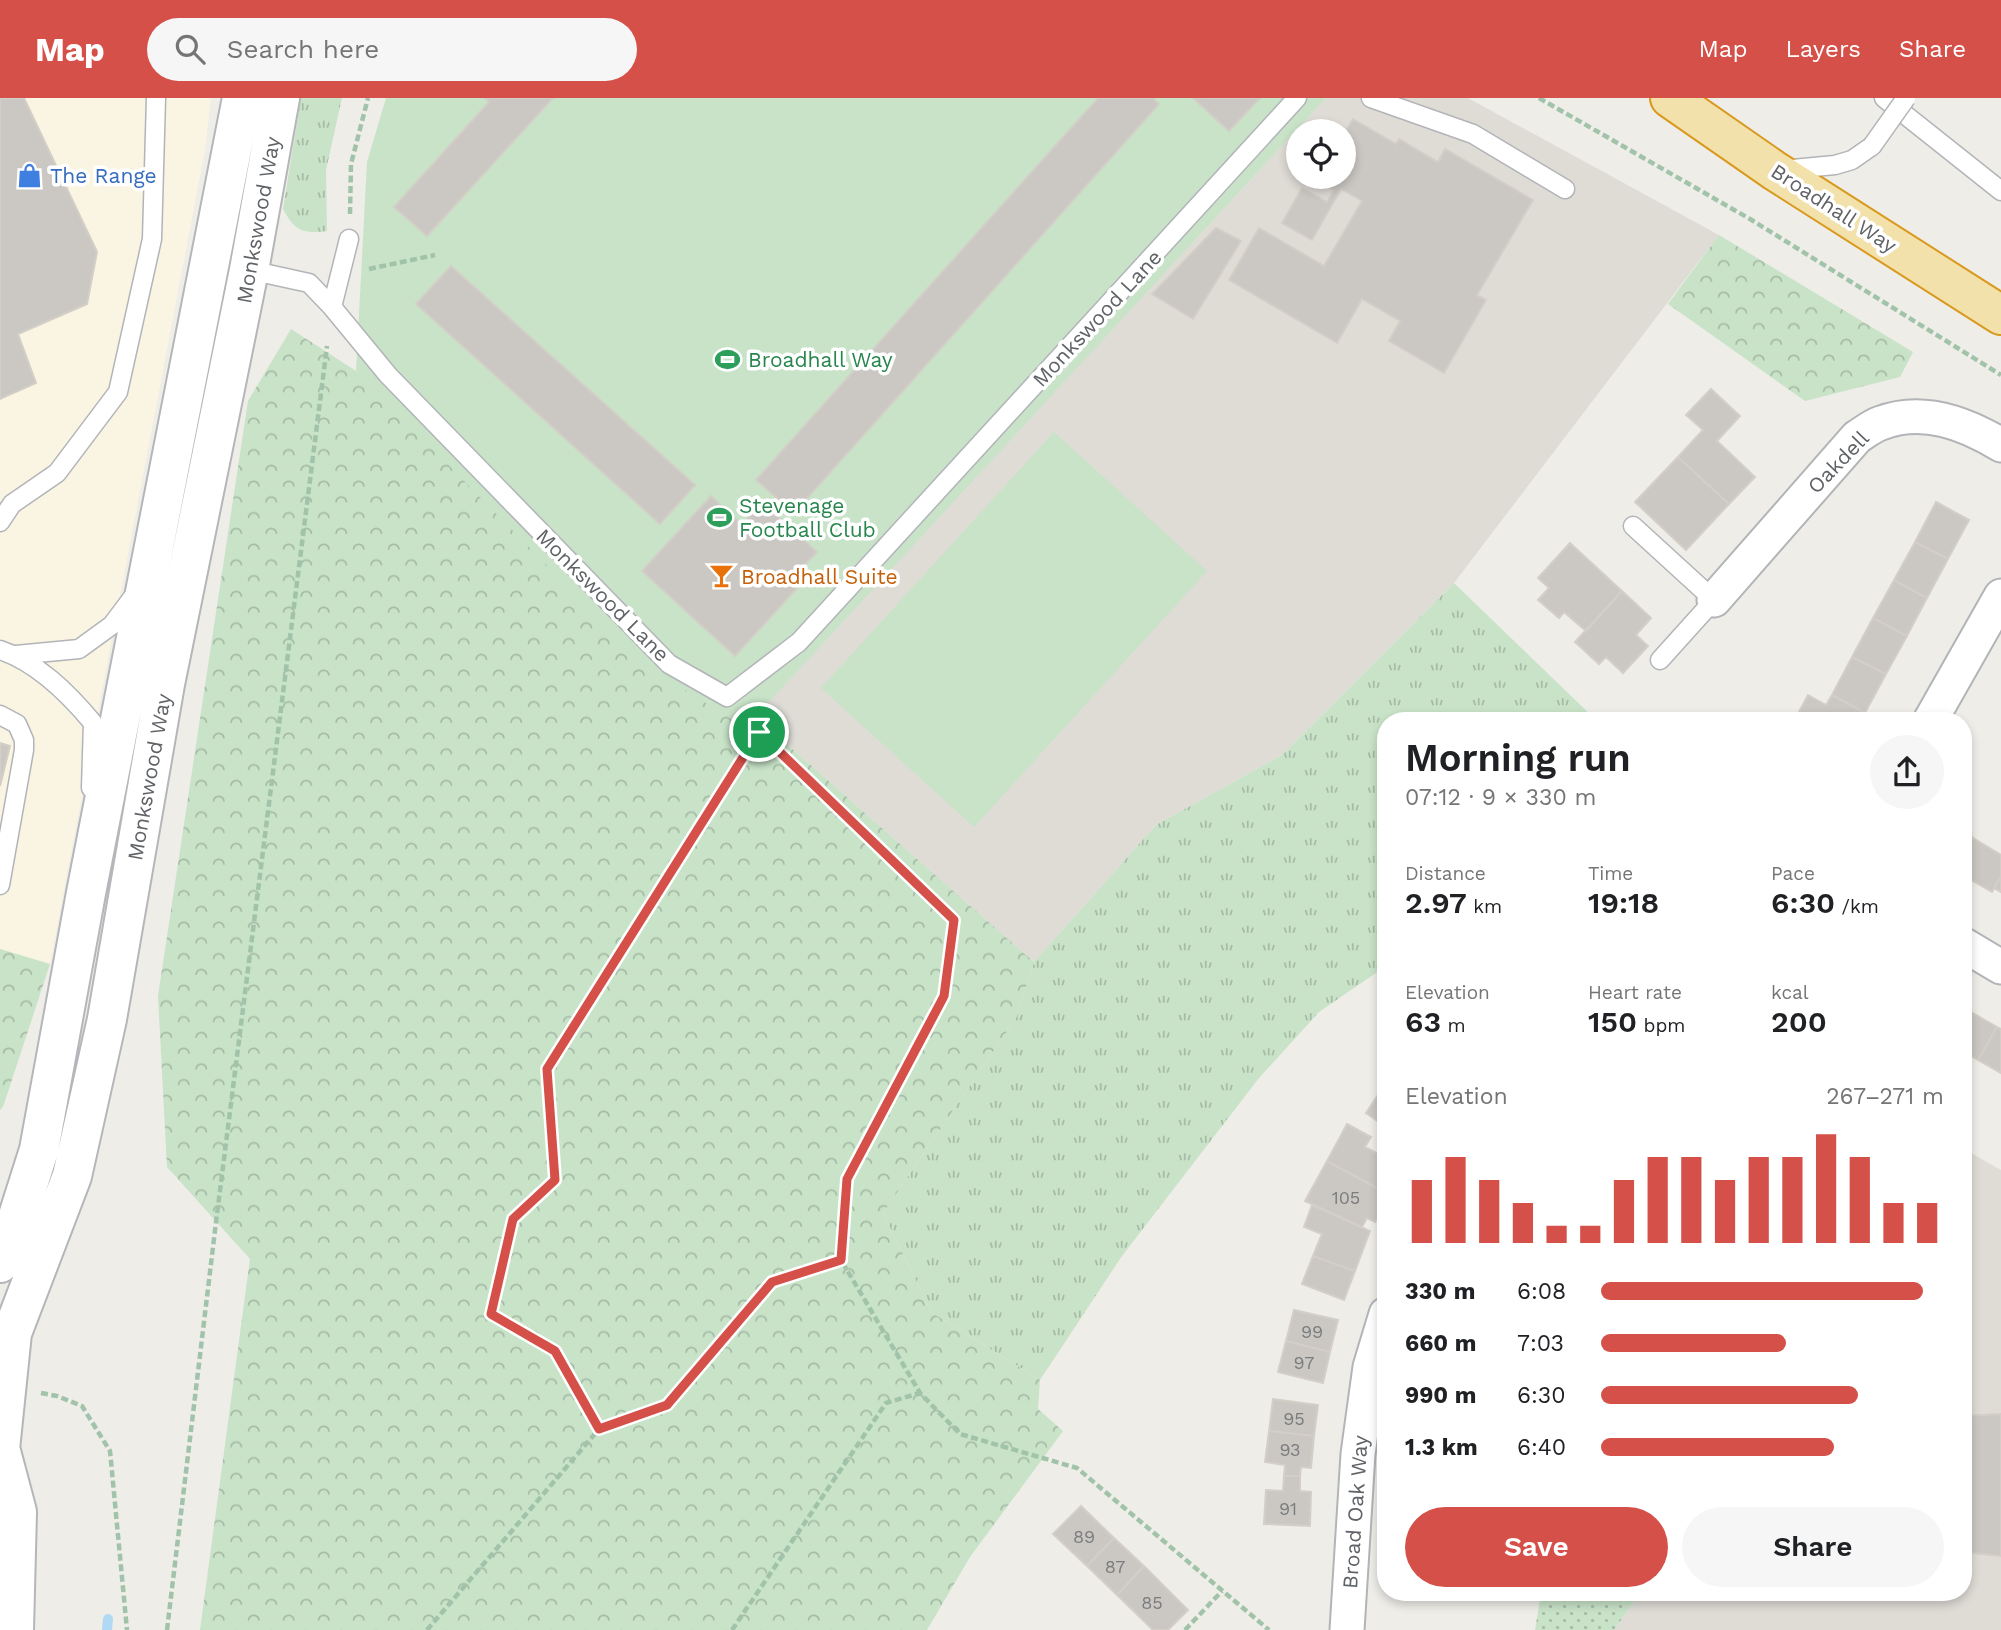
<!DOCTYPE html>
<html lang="en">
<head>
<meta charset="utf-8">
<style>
  body { margin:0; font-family:"Work Sans",sans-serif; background:#f6f6f6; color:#202124; height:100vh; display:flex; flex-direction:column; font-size:26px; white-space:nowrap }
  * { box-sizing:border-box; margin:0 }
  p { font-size:23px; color:#757577 }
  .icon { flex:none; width:38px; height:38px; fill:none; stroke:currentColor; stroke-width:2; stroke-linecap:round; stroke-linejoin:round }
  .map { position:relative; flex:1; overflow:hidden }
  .sheet { position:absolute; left:1377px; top:614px; width:595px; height:889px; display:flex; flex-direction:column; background:#fff; border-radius:28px; box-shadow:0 4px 10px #0003 }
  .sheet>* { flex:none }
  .tools { position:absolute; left:1286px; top:21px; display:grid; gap:14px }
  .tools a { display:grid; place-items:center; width:70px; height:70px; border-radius:50%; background:#fff; box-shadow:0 4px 10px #0003; font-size:35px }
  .pin { position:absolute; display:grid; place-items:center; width:60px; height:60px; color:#fff; margin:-30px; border:4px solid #fff; border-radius:50%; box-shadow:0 2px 7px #0007 }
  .round { display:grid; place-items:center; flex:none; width:74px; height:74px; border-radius:37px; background:#f6f6f6 }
  .summary { display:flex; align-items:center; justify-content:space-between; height:119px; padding:0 28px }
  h1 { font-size:38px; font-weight:600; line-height:52px }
  .metrics { display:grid; grid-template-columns:repeat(3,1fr); gap:10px; height:119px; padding:7px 28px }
  .metrics div { display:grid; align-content:center }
  .metrics b { font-size:30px; font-weight:600 }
  .metrics small { font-size:19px; font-weight:400 }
  .metrics p { font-size:19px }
  .chart { height:196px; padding:14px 28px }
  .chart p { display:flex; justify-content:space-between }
  .chart svg { width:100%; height:126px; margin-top:7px; stroke:#d45049; stroke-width:6 }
  .button { display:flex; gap:14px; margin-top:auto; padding:14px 28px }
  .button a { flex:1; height:80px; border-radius:42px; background:#d45049; color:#fff; font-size:28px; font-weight:600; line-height:80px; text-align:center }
  .button a+a { background:#f6f6f6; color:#202124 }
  ul { padding:0 28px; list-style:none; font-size:23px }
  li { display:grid; grid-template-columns:112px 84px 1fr; align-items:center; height:52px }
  li i { height:18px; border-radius:9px; background:#d45049 }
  header { display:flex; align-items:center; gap:42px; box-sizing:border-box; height:98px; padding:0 35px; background:#d45049; color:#fff }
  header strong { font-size:33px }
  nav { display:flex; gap:38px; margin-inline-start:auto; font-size:24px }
  .search { width:490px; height:63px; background:#f6f6f6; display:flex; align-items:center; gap:18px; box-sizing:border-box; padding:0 24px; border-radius:38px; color:#757577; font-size:26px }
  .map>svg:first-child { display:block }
</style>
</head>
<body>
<header>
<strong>Map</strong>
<div class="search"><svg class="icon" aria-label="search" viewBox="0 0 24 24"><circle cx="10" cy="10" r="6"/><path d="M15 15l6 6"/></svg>Search here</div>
<nav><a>Map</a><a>Layers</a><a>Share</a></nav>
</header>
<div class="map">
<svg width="2001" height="1532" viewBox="0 0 2001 1532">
  <defs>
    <pattern id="grass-tufts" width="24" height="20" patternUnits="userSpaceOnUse" patternTransform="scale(1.75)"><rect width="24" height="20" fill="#c8e3c8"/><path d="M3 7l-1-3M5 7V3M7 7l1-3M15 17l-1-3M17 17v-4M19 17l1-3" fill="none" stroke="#a6bba6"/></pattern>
    <pattern id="forest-crowns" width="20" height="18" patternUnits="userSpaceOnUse" patternTransform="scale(1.75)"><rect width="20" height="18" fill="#c8e3c8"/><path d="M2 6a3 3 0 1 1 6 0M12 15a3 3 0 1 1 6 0" fill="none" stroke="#a6bba6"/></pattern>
    <pattern id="park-dots" width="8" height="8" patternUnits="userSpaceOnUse" patternTransform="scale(1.75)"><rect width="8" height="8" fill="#c8e3c8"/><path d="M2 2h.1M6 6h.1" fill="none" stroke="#a6bba6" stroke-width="1.8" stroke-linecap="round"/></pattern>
  </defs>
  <rect width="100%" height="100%" fill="#efede8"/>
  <path fill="#faf4e2" d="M0,0h211l-6,52 -155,814 -50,-15z"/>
  <path fill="#dfdcd6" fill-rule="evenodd" d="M1326,0h142l251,137 -265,348 -172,172 -126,70 -122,137 -279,-246zM1298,33h46v46h-46z
    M1964,1051l37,21v460h-387l26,-37 324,-1z"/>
  <path fill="url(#grass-tufts)" d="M301,0h41l-16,72 1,61c-25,3 -32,0 -44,-22z
    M1454,485l143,138h-211v245l-67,46 -60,66 -137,178 -82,124 -109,-68 -48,-99 133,-195 18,-56 122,-137 126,-70z"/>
  <path fill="url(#forest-crowns)" d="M1719,137l194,117 -13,25 -95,24 -137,-97z
    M291,231l65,42 389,357 10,-12 279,246 -18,56 -133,195 48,99 109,68 -2,29 25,22 -93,126 -43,73h-727l50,-371 -83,-92 -9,-171 90,-595z
    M0,851l50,15 -47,143 -3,3z"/>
  <path fill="url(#park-dots)" d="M1541,1495v-1l99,1 -26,37h-79z"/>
  <path fill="#c8e3c8" d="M386,0h940l-581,630 -101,-64 -288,-293 11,-209z
    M1054,334l153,139 -233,256 -153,-139z"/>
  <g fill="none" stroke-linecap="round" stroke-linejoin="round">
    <path stroke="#b2d9f4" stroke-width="10" d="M107,1532l1,-11"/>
  </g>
  <path fill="#cbc8c4" stroke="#d3cfc7" stroke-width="2" d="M0,0h24l73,154 -10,52 -69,30 18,49 -36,16z
    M485,0h68l-126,138 -33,-29 95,-105z
    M1098,0h55l6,6 -365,409 -38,-33z
    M1193,0h67l-31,33z
    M1353,21l43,25 3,-5 39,23 7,-13 88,51 -56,95 9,5 -42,73 -55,-32 11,-20 -38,-22 -25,44 -108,-63 30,-52 65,38 38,-65 -21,-12 -29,51 -30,-17 20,-35 25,14 7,-12 -17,-9 2,-4h25v-43z
    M1216,130l25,13 -48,78 -41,-25z
    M451,168l244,219 -35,39 -244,-220z
    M1711,291l29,27 -23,25 38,36 -26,27 -51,-47 25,-27 -17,-15z
    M1678,359l51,47 -43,46 -51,-48z
    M711,398l31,29 20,-23 55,50 -27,28 8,7 -63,69 -93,-85z
    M1936,404l33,18 -21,39 -33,-17z
    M1915,444l33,17 -21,39 -33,-18z
    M1570,445l52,48 -36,40 -22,-19 -5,6 -21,-18 11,-12 -11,-10z
    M1894,482l33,18 -20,38 -34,-18z
    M1622,493l29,27 -15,17 12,11 -25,27 -17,-16 -7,7 -24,-22z
    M1873,520l34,18 -21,38 -34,-17z
    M1852,559l34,17 -21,39 -33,-18z
    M1808,597l18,10 6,-10 33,18 -4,8h-67z
    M0,645l10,3 -10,40z
    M1964,735l9,5 -9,16z
    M1973,740l28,17v21l-9,16 -28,-16v-22z
    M2001,778v16l-7,-4z
    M1964,910l33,19 -19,33 -14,-8z
    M1997,929l4,2v44l-23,-13z
    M1384,988l2,2v39l-20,-14z
    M1347,1026l24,13 -6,10 21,11v35l-59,-32z
    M1327,1063l59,32v10l-11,19 -8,-4 -5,9 -57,-26z
    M1312,1107l58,26 -15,40 -42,-15 9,-22 -18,-7z
    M1313,1158l42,15 -11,29 -42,-16z
    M1294,1212l44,10 -8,32 -44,-11z
    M1286,1243l44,11 -7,31 -45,-11z
    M1273,1301l45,6 -4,31 -45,-5z
    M2001,1316v142l-37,-4v-136z
    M1269,1333l45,5 -3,32 -10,-1 -1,9h-16l1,-11 -20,-3z
    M1284,1378h16v15l11,1 -1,34 -46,-2 2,-34 17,1z
    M1081,1408l33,32 -27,28 -34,-32z
    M1114,1440l30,28 -27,29 -30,-29z
    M1144,1468l44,44 -20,20h-15l-36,-35z"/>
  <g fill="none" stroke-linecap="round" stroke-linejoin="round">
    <defs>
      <path id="service" d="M1371,0l102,36 92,55
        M1884,0l117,93
        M1782,72l53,-5 17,-5 20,-14
        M249,172l60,13 23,24 56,68 281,289 58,33 72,-55 498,-544
        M332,209l17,-68
        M0,424l12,-18 45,-31 61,-81 34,-153 4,-141
        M1633,428l81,74 -54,60
        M0,552c37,12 68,43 93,73l-2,65
        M16,557l63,-6 33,-24 24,-32
        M0,617l17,9 7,16v10l-24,135"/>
      <path id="minor" d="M1714,502l143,-163c8,-5 15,-11 24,-14 42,-16 84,0 120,22
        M1930,623l71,-125
        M1964,847l37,22
        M1347,1532l11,-176 12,-87 16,-53"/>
      <path id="secondary" d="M0,1165l12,-28 27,-85 47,-257 156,-795
        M0,1350l17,64 -3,118
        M0,1351l12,-116 60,-157 35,-157 58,-335 84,-414 31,-172"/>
      <path id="trunk" d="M1670,0l105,73 226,144"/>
    </defs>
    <use href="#service" stroke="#b2b4b8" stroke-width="21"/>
    <use href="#minor" stroke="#b2b4b8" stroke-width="37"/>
    <use href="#secondary" stroke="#b4b6ba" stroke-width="42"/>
    <use href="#trunk" stroke="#d9991e" stroke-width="42"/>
    <path stroke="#a1c3aa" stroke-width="4.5" stroke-dasharray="7 3.5" stroke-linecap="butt" d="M1539,0l211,121 251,156
      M350,116l1,-50 17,-66
      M369,171l66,-14
      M744,617l210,205 -10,76 -97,183 -6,81 79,133 40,41 117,34 192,162
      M41,1295l16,3 25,10 28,45 17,179
      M599,1331l-44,-78 -64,-37 22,-95 42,-39 -8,-111 212,-337
      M167,1532l49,-408 111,-876
      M427,1532l172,-201 68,-24 105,-123 69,-22
      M732,1532l154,-227 34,-10
      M1185,1532l37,-39"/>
    <use href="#service" stroke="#fff" stroke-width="18"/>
    <use href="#minor" stroke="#fff" stroke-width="33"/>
    <use href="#secondary" stroke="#fff" stroke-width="38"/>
    <use href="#trunk" stroke="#f2e1aa" stroke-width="38"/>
    <defs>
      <path id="service-bridge" d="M1872,48l34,-48"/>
    </defs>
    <use href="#service-bridge" stroke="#b2b4b8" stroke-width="21" stroke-linecap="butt"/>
    <use href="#service-bridge" stroke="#fff" stroke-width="18"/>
  </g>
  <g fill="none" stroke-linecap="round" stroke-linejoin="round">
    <defs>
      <path id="route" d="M759,634l195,188 -10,76 -97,183 -6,81 -69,22 -105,123 -68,24 -44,-78 -64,-37 22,-95 42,-39 -8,-111z"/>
    </defs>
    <use href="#route" stroke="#fff" stroke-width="14"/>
    <use href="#route" stroke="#d45049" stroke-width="9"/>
  </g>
  <defs>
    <symbol id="shop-bare" viewBox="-9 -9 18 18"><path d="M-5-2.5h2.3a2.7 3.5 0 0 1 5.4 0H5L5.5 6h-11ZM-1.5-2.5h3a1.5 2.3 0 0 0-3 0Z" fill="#3f7fe0" stroke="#fff" stroke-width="2.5" paint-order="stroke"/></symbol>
    <symbol id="stadium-bare" viewBox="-9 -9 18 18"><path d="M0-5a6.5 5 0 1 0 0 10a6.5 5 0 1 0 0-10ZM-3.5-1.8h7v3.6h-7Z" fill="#2e9e5b" stroke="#fff" stroke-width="2.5" paint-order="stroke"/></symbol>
    <symbol id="bar-bare" viewBox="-9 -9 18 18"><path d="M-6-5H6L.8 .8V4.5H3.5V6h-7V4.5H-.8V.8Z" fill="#e8710a" stroke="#fff" stroke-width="2.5" paint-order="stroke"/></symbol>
  </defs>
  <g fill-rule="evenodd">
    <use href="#shop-bare" x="12" y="60" width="35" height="35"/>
    <use href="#stadium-bare" x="710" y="244" width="35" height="35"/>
    <use href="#stadium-bare" x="702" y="402" width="35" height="35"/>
    <use href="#bar-bare" x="704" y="460" width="35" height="35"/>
  </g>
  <g text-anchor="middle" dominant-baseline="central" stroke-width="7" stroke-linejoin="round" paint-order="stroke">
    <g font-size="18" fill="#7a7c7e">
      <text x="1346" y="1099">105</text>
      <text x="1312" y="1233">99</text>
      <text x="1304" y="1264">97</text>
      <text x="1294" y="1320">95</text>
      <text x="1290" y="1351">93</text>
      <text x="1288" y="1410">91</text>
      <text x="1084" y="1438">89</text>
      <text x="1115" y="1468">87</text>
      <text x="1152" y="1504">85</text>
    </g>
    <g font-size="21" fill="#366cbe" stroke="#fff" text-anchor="start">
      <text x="50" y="77">The Range</text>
    </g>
    <g font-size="21" fill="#5f6266" stroke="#fff">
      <text transform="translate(1834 110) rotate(33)">Broadhall Way</text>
      <text transform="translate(258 122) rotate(-80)">Monkswood Way</text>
      <text transform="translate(1097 220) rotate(-47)">Monkswood Lane</text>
      <text transform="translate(1838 364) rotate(-46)">Oakdell</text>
      <text transform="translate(603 497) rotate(45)">Monkswood Lane</text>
      <text transform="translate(149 679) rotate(-80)">Monkswood Way</text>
      <text transform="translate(1355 1414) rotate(-86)">Broad Oak Way</text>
    </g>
    <g font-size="21" fill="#27864d" stroke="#fff" text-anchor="start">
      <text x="748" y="261">Broadhall Way</text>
      <text x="739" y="407">Stevenage<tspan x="739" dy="24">Football Club</tspan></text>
    </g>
    <g font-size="21" fill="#c56008" stroke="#fff" text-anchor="start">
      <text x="741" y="478">Broadhall Suite</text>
    </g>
  </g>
</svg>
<div class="tools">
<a><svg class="icon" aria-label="locate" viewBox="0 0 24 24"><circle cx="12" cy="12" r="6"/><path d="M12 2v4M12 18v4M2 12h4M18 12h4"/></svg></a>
</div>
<div class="pin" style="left:759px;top:634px;background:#1e9e55"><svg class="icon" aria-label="arrive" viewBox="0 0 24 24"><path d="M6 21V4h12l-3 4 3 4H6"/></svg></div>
<section class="sheet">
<div class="summary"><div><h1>Morning run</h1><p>07:12 · 9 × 330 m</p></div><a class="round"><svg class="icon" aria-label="share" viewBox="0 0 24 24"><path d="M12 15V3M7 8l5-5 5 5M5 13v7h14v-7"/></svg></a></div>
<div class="metrics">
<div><p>Distance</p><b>2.97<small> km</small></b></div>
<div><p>Time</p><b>19:18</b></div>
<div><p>Pace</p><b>6:30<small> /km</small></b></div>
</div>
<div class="metrics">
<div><p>Elevation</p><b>63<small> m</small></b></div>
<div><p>Heart rate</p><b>150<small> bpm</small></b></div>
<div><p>kcal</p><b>200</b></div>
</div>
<div class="chart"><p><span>Elevation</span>267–271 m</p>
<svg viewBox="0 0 160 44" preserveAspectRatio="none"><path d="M5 44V22M15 44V14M25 44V22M35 44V30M45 44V38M55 44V38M65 44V22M75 44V14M85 44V14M95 44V22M105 44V14M115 44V14M125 44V6M135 44V14M145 44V30M155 44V30"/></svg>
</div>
<ul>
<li><b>330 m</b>6:08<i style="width:94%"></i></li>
<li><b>660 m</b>7:03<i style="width:54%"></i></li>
<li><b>990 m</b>6:30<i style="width:75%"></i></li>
<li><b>1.3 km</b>6:40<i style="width:68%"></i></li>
</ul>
<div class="button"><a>Save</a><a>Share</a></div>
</section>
</div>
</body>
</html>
